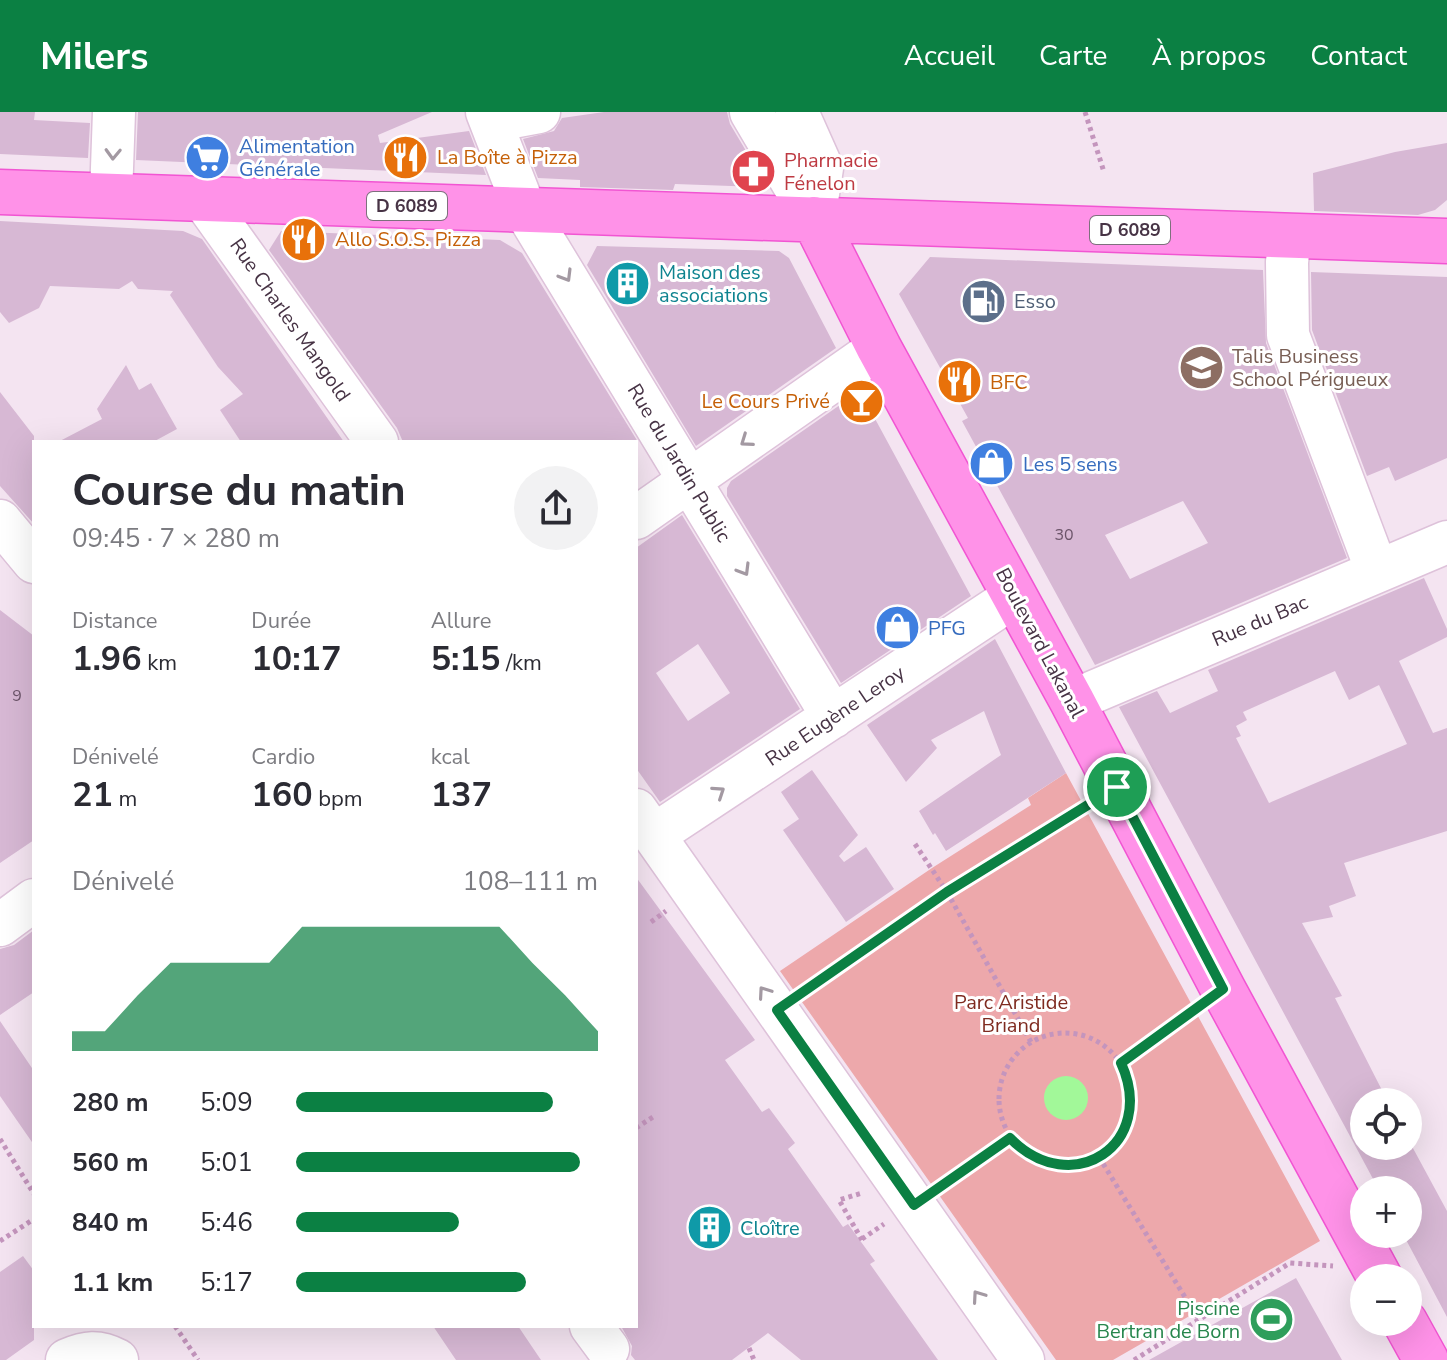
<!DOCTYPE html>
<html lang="fr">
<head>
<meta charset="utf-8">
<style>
  body { margin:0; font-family:"Nunito Sans",sans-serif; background:#f2f2f3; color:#2b2b33; height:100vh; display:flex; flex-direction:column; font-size:30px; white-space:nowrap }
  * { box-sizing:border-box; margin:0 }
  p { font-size:26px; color:#7c7c81 }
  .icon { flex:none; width:44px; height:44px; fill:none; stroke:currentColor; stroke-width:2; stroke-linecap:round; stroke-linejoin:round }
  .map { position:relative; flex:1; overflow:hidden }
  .panel { position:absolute; left:32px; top:328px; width:606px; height:888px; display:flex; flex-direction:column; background:#fff; border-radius:0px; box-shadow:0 8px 32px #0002 }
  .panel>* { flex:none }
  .fabs { position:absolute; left:1350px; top:976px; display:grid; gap:16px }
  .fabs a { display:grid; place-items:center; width:72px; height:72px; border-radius:50%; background:#fff; box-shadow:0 8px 32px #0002; font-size:40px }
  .pin { position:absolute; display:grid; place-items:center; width:68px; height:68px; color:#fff; margin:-34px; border:4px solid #fff; border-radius:50%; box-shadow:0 2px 8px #0007 }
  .round { display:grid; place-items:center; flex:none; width:84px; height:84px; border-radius:42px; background:#f2f2f3 }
  .headline { display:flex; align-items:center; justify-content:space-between; height:136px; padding:0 40px }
  h1 { font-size:44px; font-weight:700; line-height:60px }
  .figures { display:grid; grid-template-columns:repeat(3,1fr); gap:12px; height:136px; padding:8px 40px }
  .figures div { display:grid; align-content:center }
  .figures b { font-size:34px; font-weight:700 }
  .figures small { font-size:22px; font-weight:400 }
  .figures p { font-size:22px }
  .chart { height:224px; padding:16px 40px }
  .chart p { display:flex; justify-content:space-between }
  .chart svg { width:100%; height:144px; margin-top:8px; fill:#0b8043; opacity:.7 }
  ul { padding:0 40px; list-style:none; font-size:26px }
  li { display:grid; grid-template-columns:128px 96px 1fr; align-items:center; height:60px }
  li i { height:20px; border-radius:10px; background:#0b8043 }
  header { display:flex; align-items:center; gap:48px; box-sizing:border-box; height:112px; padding:0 40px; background:#0b8043; color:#fff }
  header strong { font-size:38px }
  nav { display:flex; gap:44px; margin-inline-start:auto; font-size:28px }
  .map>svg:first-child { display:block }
</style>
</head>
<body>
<header>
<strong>Milers</strong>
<nav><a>Accueil</a><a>Carte</a><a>À propos</a><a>Contact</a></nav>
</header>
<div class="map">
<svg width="1447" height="1248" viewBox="0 0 1447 1248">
  <rect width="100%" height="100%" fill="#f4e4f1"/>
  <path fill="#eda8ab" d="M1066,661l254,468 -207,119h-57l-276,-389 152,-103 99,-63 -3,-7z"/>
  <path fill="#a2f899" d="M1044 986a22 22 0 1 1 44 0a22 22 0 1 1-44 0Z"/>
  <path fill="#d7b8d4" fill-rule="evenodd" d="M0,0h35l-1,8 56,3 -2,35 -88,-4z
    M138,0h294l-54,23 2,8 89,-12 17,44 -350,-15z
    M604,0h123l3,12 31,52 -2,11 -84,-3 -2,6 -93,-3v-7l-42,-2 -15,-39 31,-8 8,-13z
    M1447,31v57l-12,10 -17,5 -104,-4 -1,-38 82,-21z
    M0,109l183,10 19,8 142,203h-103l-21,-32 23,-16 -25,-27 -48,-72 3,-4 -35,-2 -6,-8 -13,8 -69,-3 -11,22 -30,15 -9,-11z
    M281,119l219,9 22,13 116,189h-235l-6,-14 -128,-178z
    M597,134l182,5 10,7 47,90 -140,98 -109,-181z
    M930,145l333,13 3,73 81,215 -252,107 -133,-244 6,-3 -69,-124zM1183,389l25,42 -78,36 -25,-44z
    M1311,160l136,5v181l-52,23 -6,-14 -22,9 -55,-146z
    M126,253l13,25 12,-7 26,46 -24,13h-95l44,-23 -5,-10z
    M860,279l111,205 -130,87 -114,-187v-8l4,-7z
    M0,280l34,44v88l-34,-38z
    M682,403l118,194 -140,93 -24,-34v-220zM698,532l32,49 -42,28 -32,-48z
    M1424,466l23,51v8l-48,24 34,72 14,-5v103l-103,32 12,33 -27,10 4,11 -31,6 40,73 -7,2 53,104h-24v44h44v-7l39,72v106l-44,-83h5v-44h-29l-260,-483 38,-16 13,22 48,-22 -10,-21zM1335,559l14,29 30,-15 28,59 -138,59 -33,-65 5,-2 -5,-10 11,-6 -4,-8z
    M0,498l34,26v204l-34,23z
    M995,527l71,134 -120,78 -11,-18 -2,2 -14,-24 82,-56 -17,-44 -53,29 6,8 -31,34 -39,-57z
    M812,658l46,65 -19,21 5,6 22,-15 28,42 -48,33 -63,-92 16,-11 -18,-27z
    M636,765l119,163 -30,20 37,52 7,-4 26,35 -7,6 55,78 5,-3 27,37 -5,3 68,96h-137l-33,-27 -36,27h-97l-4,-5 1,-9 -11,-20h15z
    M34,818v62l-34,23v-66l14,-4z
    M0,909l34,50v74l-34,-49z
    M23,1144l11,15v69l-28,20h-6v-88z
    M1296,1166l46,82h-193z
    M433,1214h85l23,34h-85z"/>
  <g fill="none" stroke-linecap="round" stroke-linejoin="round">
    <defs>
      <path id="minor" d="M487,0l38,98 308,507
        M751,0l63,107
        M797,0l25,56 -8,51
        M491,9l48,-9
        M111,84l3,-84
        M203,87l174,243
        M1290,124l-3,26 1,73 89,236
        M636,406l243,-170
        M0,409l34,41
        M1072,589l375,-159
        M636,698l387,550
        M654,723l361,-239
        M0,813l34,-25
        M591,1214l17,23
        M67,1248c19,-8 31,-10 50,0"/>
      <path id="major" d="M0,80l1447,49
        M814,107l65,129 193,353 151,288 157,289
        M1405,1210l21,38"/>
    </defs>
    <use href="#minor" stroke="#dec2da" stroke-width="45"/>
    <use href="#major" stroke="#f155d2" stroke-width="47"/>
    <path stroke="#c495bd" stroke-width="5" stroke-dasharray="4 4" stroke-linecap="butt" d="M1085,0l19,60
      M651,810l15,-11
      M807,877l140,-97 -32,-48
      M999 987a66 66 0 1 1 132 0a66 66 0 1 1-132 0Z
      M1031,930l-84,-150 139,-86
      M1121,951l74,-54
      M636,1016l20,-13
      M0,1027l34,55
      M1099,1045l100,163
      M942,1073l68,-47
      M862,1127l22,-15
      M862,1128l-23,-40 23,-7
      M0,1129l34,-22
      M175,1214l23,34
      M749,1236l5,12
      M1134,1248l156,-97 43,3"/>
    <use href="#minor" stroke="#fff" stroke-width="42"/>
    <use href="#major" stroke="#ff92e8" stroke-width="44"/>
  </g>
  <defs><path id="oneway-chevron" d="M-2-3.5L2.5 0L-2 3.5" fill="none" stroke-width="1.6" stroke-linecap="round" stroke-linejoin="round" transform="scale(2)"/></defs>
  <g stroke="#a399a2">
    <use href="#oneway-chevron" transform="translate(113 42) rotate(92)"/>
    <use href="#oneway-chevron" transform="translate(566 164) rotate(59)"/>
    <use href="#oneway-chevron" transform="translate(746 329) rotate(145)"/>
    <use href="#oneway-chevron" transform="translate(744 458) rotate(59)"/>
    <use href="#oneway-chevron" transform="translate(719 680) rotate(-34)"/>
    <use href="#oneway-chevron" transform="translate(764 880) rotate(-125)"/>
    <use href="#oneway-chevron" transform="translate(978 1184) rotate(-125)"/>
  </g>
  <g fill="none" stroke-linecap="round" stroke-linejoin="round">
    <defs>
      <path id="route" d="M1117,675l106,202 -102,74c37,81 -49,138 -111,75l-96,67 -137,-195 170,-118z"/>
    </defs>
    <use href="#route" stroke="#fff" stroke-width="16"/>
    <use href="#route" stroke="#0b8043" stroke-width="10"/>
  </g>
  <defs>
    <symbol id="restaurant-disc" viewBox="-11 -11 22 22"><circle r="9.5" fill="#e8710a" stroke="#fff"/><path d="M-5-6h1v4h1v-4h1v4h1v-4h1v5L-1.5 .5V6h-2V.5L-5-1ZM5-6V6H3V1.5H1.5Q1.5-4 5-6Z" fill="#fff"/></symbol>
    <symbol id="supermarket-disc" viewBox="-11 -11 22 22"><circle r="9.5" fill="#3f7fe0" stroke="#fff"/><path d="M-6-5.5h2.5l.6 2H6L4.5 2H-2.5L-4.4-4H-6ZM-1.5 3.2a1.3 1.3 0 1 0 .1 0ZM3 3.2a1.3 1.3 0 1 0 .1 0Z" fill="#fff"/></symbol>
    <symbol id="pharmacy-disc" viewBox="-11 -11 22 22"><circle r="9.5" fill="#e0444e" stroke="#fff"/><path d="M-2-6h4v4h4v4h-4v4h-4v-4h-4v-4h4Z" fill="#fff"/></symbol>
    <symbol id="building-disc" viewBox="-11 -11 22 22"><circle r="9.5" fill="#0f9aa8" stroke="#fff"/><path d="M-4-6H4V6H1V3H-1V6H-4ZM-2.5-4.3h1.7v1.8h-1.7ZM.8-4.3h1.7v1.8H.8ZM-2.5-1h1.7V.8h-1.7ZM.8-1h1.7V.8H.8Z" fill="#fff"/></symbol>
    <symbol id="fuel-disc" viewBox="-11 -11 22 22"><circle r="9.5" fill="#5c6f8a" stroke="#fff"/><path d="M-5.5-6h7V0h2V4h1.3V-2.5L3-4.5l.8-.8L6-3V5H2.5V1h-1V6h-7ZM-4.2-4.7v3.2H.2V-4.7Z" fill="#fff"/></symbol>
    <symbol id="university-disc" viewBox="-11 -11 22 22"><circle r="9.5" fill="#8d6e63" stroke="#fff"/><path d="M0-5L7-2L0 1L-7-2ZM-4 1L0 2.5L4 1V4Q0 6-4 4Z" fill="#fff"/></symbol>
    <symbol id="bar-disc" viewBox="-11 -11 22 22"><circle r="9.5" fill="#e8710a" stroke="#fff"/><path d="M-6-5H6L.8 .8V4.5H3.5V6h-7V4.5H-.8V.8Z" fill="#fff"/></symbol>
    <symbol id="shop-disc" viewBox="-11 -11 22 22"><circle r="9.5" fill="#3f7fe0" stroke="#fff"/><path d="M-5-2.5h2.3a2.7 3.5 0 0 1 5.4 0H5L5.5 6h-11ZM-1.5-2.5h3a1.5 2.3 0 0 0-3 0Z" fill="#fff"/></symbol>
    <symbol id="stadium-disc" viewBox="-11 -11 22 22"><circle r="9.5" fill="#2e9e5b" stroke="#fff"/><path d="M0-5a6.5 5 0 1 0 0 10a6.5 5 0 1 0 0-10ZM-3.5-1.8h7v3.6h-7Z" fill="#fff"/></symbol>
  </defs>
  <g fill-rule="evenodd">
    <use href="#restaurant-disc" x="380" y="20" width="51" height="51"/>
    <use href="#supermarket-disc" x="182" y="20" width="51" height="51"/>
    <use href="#pharmacy-disc" x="728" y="34" width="51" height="51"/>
    <use href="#restaurant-disc" x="278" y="102" width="51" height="51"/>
    <use href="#building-disc" x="602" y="146" width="51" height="51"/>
    <use href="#fuel-disc" x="958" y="164" width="51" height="51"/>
    <use href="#university-disc" x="1176" y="230" width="51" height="51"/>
    <use href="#restaurant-disc" x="934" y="244" width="51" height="51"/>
    <use href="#bar-disc" x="836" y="264" width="51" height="51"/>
    <use href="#shop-disc" x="966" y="326" width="51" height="51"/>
    <use href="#shop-disc" x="872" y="490" width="51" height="51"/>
    <use href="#building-disc" x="684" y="1090" width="51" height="51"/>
    <use href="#stadium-disc" x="1246" y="1182" width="51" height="51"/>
  </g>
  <g text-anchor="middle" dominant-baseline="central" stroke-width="6" stroke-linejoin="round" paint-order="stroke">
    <g font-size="16" fill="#6b5469">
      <text x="1064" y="423">30</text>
      <text x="17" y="584">9</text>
    </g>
    <g fill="#fff" stroke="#7e707d" stroke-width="2">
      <rect x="367" y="80" width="80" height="28" rx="6"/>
      <rect x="1090" y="104" width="80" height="28" rx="6"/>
    </g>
    <g font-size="18" font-weight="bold" fill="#473345">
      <text x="407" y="94">D 6089</text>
      <text x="1130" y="118">D 6089</text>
    </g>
    <g font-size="20" fill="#366cbe" stroke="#fff" text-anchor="start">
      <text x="239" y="34">Alimentation<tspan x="239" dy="23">Générale</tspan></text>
      <text x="1023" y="352">Les 5 sens</text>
      <text x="928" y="516">PFG</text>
    </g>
    <g font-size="20" fill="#c56008" stroke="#fff" text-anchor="start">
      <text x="437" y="45">La Boîte à Pizza</text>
      <text x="335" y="127">Allo S.O.S. Pizza</text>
      <text x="990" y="270">BFC</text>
      <text x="830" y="289" text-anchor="end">Le Cours Privé</text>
    </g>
    <g font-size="20" fill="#be3a42" stroke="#fff" text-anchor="start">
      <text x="784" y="48">Pharmacie<tspan x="784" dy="23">Fénelon</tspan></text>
    </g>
    <g font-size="20" fill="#0d838f" stroke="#fff" text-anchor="start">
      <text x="659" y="160">Maison des<tspan x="659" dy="23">associations</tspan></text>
      <text x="740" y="1116">Cloître</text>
    </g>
    <g font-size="20" fill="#4e5e75" stroke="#fff" text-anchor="start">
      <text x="1014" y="189">Esso</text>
    </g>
    <g font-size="20" fill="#473345" stroke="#fff">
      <text transform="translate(290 208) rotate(55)">Rue Charles Mangold</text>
      <text transform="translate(679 351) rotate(59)">Rue du Jardin Public</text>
      <text transform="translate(1260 509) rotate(-23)">Rue du Bac</text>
      <text transform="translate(1040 531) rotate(62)">Boulevard Lakanal</text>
      <text transform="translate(835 604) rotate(-34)">Rue Eugène Leroy</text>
    </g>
    <g font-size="20" fill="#785e54" stroke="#fff" text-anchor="start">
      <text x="1232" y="244">Talis Business<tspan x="1232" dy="23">School Périgueux</tspan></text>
    </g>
    <g font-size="20" fill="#7f2b20" stroke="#fff">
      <text x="1011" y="890">Parc Aristide<tspan x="1011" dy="23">Briand</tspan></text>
    </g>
    <g font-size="20" fill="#27864d" stroke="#fff" text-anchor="end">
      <text x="1240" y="1196">Piscine<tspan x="1240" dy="23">Bertran de Born</tspan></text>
    </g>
  </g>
</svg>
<div class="fabs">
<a><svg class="icon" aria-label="locate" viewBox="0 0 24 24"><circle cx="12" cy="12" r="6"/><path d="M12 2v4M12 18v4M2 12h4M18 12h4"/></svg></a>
<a>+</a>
<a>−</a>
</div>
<div class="pin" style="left:1117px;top:675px;background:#1e9e55"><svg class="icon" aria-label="arrive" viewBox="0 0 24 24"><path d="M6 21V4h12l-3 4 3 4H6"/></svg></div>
<section class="panel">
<div class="headline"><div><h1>Course du matin</h1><p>09:45 · 7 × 280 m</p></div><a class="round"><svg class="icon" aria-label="share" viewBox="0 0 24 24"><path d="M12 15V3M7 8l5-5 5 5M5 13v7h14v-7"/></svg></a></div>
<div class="figures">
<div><p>Distance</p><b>1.96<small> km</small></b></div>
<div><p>Durée</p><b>10:17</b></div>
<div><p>Allure</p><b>5:15<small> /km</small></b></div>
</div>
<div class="figures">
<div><p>Dénivelé</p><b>21<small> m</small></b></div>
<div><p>Cardio</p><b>160<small> bpm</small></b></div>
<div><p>kcal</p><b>137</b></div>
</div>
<div class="chart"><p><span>Dénivelé</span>108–111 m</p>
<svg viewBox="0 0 160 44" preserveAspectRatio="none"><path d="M0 44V38L10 38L20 27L30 17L40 17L50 17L60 17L70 6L80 6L90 6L100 6L110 6L120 6L130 6L140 17L150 27L160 38V44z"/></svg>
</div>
<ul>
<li><b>280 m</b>5:09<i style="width:85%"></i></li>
<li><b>560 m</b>5:01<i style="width:94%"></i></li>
<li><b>840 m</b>5:46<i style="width:54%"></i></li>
<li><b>1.1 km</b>5:17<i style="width:76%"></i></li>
</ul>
</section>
</div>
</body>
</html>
